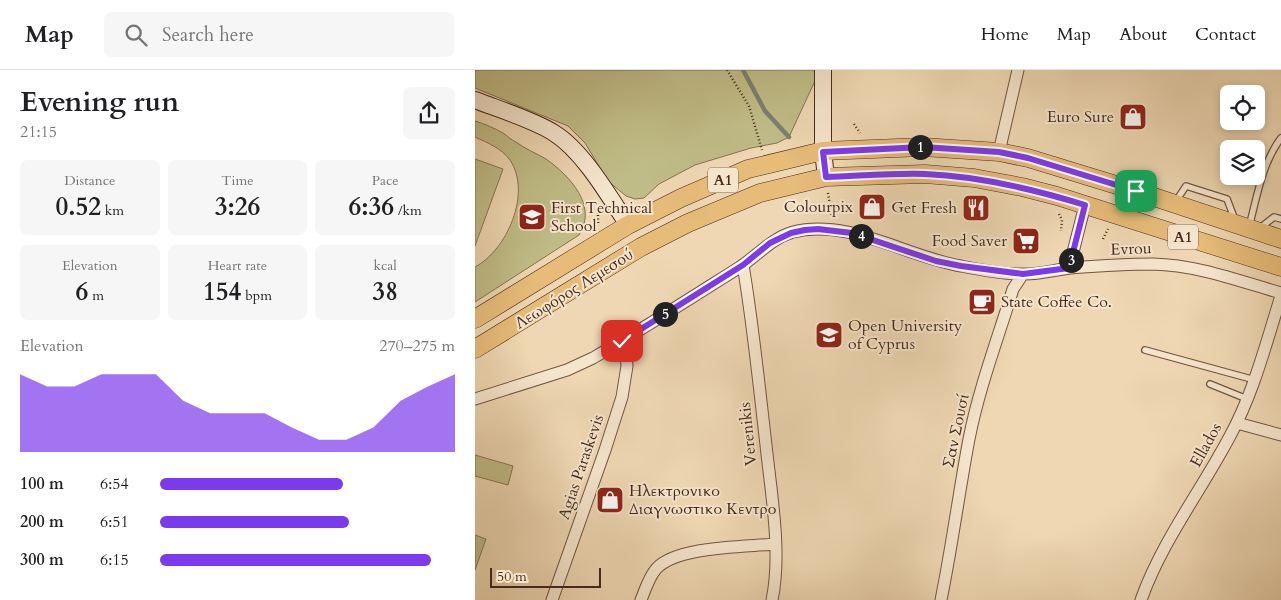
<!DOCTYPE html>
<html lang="en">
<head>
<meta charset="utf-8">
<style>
  body { margin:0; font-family:Cardo,serif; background:#f6f6f6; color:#202124; height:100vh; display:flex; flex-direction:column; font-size:19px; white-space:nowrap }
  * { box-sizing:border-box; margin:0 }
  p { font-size:16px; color:#757577 }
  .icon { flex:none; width:28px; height:28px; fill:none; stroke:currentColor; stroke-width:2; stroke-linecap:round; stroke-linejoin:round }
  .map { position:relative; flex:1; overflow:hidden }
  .drawer { display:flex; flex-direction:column; background:#fff; width:475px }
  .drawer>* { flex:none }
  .buttons { position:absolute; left:745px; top:15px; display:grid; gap:10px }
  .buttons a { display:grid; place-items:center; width:45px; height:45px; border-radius:8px; background:#fff; box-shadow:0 2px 8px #0003; font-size:25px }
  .scale { position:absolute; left:15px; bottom:12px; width:111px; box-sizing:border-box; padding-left:5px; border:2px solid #492a1b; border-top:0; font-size:14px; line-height:18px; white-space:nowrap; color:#492a1b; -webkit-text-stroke:4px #f4e5cd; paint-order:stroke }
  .pin { position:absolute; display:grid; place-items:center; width:42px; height:42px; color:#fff; margin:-21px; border-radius:10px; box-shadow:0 2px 8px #0006 }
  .km { position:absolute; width:25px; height:25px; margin:-12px; border-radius:50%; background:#222; color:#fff; font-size:14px; line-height:25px; text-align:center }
  .round { display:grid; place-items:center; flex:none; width:52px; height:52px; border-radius:8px; background:#f6f6f6 }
  .headline { display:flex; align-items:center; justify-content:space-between; height:85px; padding:0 20px }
  h1 { font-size:28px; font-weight:700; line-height:38px }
  .metrics { display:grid; grid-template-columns:repeat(3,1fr); gap:8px; height:85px; padding:5px 20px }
  .metrics div { display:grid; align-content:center; border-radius:8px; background:#f6f6f6; text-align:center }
  .metrics b { font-size:25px; font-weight:700 }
  .metrics small { font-size:14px; font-weight:400 }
  .metrics p { font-size:14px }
  .chart { height:140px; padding:10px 20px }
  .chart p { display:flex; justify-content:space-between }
  .chart svg { width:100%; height:90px; margin-top:5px; fill:#7c3aed; opacity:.7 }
  ul { padding:0 20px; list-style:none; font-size:16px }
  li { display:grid; grid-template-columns:80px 60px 1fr; align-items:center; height:38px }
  li i { height:12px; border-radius:6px; background:#7c3aed }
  header { display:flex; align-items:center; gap:30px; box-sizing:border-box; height:70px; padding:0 25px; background:#fff; border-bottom:1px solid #e0e0e0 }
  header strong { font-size:24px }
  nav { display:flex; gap:28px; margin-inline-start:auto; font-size:18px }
  .search { width:350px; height:45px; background:#f6f6f6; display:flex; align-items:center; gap:12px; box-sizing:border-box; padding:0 18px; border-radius:8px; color:#757577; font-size:19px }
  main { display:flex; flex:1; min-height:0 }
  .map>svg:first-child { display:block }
</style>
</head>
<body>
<header>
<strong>Map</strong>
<div class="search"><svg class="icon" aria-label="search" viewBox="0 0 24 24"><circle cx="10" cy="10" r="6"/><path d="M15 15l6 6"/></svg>Search here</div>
<nav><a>Home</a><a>Map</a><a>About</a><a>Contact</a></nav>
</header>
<main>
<section class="drawer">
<div class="headline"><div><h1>Evening run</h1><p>21:15</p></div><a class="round"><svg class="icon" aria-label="share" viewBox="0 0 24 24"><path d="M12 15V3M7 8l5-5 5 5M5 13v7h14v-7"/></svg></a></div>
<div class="metrics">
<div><p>Distance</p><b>0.52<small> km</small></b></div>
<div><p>Time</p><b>3:26</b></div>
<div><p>Pace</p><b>6:36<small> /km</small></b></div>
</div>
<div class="metrics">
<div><p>Elevation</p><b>6<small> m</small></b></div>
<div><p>Heart rate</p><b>154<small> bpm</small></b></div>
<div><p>kcal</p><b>38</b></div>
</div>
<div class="chart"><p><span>Elevation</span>270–275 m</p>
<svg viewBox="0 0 160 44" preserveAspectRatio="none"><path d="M0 44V6L10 12L20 12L30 6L40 6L50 6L60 19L70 25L80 25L90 25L100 32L110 38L120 38L130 32L140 19L150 12L160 6V44z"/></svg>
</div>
<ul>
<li><b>100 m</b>6:54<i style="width:62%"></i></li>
<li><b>200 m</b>6:51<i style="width:64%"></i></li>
<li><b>300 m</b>6:15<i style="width:92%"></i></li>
</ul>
</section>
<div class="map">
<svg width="806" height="530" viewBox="0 0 806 530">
  <rect width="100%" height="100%" fill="#eed7b2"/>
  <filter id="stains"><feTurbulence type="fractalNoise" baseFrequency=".004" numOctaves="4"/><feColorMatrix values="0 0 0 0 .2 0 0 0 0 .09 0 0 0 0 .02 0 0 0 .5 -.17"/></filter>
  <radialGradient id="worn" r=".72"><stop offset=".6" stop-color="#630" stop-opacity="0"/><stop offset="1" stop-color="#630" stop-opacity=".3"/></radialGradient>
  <path fill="#c0bc87" stroke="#847351" d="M0,0h345l-31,67 -12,6 -26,5 -56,17 -36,19 -15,14 -9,1 -9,-3 -18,-15 -23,-38 -17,-17 -93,-38z
    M0,51c10,3 19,7 28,12 5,3 8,7 13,9 9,7 20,11 30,17 24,17 52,47 33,76l-104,67v-35c32,-17 57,-74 35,-107 -9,-12 -22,-17 -35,-23z
    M0,89l28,10 -28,77z
    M0,385l38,11 -5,19 -33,-9z
    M0,465l11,4 -11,31z"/>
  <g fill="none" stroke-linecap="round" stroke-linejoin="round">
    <path stroke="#7a8070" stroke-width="4.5" d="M268,0l22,41 24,26"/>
    <defs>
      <path id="lane" d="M701,131l10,-15 41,13 8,21
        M774,157c8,-30 13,-64 32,-89
        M785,158l14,-11 7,2
        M670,280l110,30
        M735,314l37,15"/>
      <path id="street" d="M524,82l19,-82
        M268,195c10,59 16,120 23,180 5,48 16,108 6,155
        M594,198l16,-63
        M0,329l92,-29 26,-12c50,-29 98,-60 147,-91 18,-12 32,-29 53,-35 56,-14 114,25 168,34 20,4 40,8 60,8 16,1 33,-4 49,-6 27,-2 55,-4 83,-4 44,1 86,17 128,29
        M762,353l44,12
        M77,530l53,-150 17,-53 5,-31 -1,-11 -4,-14
        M166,530c4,-10 8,-23 15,-31 20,-23 89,-22 119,-25
        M466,530c11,-54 18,-108 28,-161 10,-51 29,-101 44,-150l10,-15
        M666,530c21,-59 60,-109 89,-164 24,-44 36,-93 51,-140"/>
      <path id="secondary" d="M348,0v81l3,26
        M0,30c23,9 59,20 79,33 29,18 55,63 74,92"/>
      <path id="primary" d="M0,249l153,-94 53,-27 67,-29 75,-18 100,-4 76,5 29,6 108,33 145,48
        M0,279l166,-102 47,-24 72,-30 66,-16 99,-3 49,4 48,9 35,9 224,71"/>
    </defs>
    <use href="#lane" stroke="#725541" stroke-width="8"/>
    <use href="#street" stroke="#725541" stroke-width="13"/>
    <use href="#secondary" stroke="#492a1b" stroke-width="18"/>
    <use href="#primary" stroke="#492a1b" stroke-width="19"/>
    <path stroke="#492a1b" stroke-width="2.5" stroke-dasharray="1 2.5" stroke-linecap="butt" d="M252,0l22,36 13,44
      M379,54l6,9
      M353,123l4,24
      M123,138v17
      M584,144l3,6 -1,11
      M628,169l5,-10"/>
    <use href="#lane" stroke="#f4e5cd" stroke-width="5.5"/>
    <use href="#street" stroke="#f4e5cd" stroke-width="11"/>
    <use href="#secondary" stroke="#f4e5cd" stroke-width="16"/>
    <use href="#primary" stroke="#e7bc79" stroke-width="18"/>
  </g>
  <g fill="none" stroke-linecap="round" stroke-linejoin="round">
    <defs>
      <path id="route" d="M147,271l121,-76 27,-22 21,-10 14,-3 13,-1 34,4 84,28 25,5 62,8 46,-6 16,-63c-52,-16 -105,-29 -160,-31 -33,-1 -66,2 -99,3l-3,-25 100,-5 76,5 29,6 108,33"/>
    </defs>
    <use href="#route" stroke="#fff" stroke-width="10"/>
    <use href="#route" stroke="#7c3aed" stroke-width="6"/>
  </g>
  <defs>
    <symbol id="shop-square" viewBox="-11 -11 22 22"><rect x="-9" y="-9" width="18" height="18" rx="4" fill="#8f2418" stroke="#f4e5cd"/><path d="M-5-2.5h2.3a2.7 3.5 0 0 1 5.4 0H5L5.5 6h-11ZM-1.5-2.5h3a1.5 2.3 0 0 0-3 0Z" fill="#fff"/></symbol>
    <symbol id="restaurant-square" viewBox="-11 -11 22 22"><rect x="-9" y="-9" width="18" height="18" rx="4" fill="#8f2418" stroke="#f4e5cd"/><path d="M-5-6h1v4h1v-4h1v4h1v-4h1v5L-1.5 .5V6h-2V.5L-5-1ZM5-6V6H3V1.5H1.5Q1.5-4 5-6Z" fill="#fff"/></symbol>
    <symbol id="school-square" viewBox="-11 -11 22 22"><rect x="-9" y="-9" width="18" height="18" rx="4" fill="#8f2418" stroke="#f4e5cd"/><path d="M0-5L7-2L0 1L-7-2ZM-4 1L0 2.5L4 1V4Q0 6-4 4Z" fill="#fff"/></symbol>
    <symbol id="supermarket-square" viewBox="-11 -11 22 22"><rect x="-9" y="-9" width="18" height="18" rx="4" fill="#8f2418" stroke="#f4e5cd"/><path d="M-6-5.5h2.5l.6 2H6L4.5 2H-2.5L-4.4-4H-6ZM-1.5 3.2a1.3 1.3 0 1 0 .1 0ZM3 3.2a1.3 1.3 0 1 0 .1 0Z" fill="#fff"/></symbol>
    <symbol id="cafe-square" viewBox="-11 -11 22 22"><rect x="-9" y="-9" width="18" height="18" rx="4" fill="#8f2418" stroke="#f4e5cd"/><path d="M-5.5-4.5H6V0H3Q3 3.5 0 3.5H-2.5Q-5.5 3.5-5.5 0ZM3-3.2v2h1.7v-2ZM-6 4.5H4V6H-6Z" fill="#fff"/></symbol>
    <symbol id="university-square" viewBox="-11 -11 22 22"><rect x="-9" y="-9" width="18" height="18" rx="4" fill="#8f2418" stroke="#f4e5cd"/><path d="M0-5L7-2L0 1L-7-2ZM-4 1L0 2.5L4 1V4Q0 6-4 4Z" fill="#fff"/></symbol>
  </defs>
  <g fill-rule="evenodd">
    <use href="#shop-square" x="642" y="31" width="32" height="32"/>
    <use href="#shop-square" x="381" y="121" width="32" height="32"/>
    <use href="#restaurant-square" x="485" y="122" width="32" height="32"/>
    <use href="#school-square" x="41" y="131" width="32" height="32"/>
    <use href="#supermarket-square" x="535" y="155" width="32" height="32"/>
    <use href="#cafe-square" x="491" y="216" width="32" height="32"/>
    <use href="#university-square" x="338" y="249" width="32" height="32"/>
    <use href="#shop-square" x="119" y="414" width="32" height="32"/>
  </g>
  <g text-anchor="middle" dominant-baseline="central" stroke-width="4" stroke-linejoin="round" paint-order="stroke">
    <g fill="#f4e5cd" stroke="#7c6250" stroke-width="1">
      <rect x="233" y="97.5" width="30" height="25" rx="4"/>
      <rect x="693" y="154.5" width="30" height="25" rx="4"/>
    </g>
    <g font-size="15" font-weight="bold" fill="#492a1b">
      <text x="248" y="110">A1</text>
      <text x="708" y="167">A1</text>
    </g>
    <g font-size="16" fill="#492a1b" stroke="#f4e5cd" text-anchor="end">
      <text x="639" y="47">Euro Sure</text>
      <text x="378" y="137">Colourpix</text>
      <text x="76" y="138" text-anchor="start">First Technical<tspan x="76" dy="18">School</tspan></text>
      <text x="482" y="138">Get Fresh</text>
      <text x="532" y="171">Food Saver</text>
      <text x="526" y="232" text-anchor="start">State Coffee Co.</text>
      <text x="373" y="256" text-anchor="start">Open University<tspan x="373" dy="18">of Cyprus</tspan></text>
      <text x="154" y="421" text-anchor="start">Ηλεκτρονικο<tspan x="154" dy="18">Διαγνωστικο Κεντρο</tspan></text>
    </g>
    <g font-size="16" fill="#492a1b" stroke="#f4e5cd">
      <text transform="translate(656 179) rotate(-2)">Evrou</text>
      <text transform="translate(99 219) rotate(-32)">Λεωφόρος Λεμεσού</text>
      <text transform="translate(481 361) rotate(-78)">Σαν Σουσί</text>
      <text transform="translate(273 364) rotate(-96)">Verenikis</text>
      <text transform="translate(731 375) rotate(-61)">Ellados</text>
      <text transform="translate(106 397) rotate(-71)">Agias Paraskevis</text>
    </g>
  </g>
  <rect width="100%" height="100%" filter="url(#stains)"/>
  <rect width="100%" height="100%" fill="url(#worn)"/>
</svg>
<div class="buttons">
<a><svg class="icon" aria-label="locate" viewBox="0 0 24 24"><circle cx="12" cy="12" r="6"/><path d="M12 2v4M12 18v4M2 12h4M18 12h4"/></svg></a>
<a><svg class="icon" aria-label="layers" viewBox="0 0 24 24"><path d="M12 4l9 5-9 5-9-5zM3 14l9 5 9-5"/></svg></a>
</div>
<div class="scale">50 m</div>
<div class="pin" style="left:661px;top:121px;background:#1e9e55"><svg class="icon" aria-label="arrive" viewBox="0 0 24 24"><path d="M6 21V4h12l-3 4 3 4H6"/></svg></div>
<div class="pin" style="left:147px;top:271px;background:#d93025"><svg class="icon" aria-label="check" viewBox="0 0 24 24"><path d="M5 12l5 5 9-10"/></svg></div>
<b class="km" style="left:445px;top:77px">1</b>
<b class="km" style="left:596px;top:190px">3</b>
<b class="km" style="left:386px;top:166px">4</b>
<b class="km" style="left:190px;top:244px">5</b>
</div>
</main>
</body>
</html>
